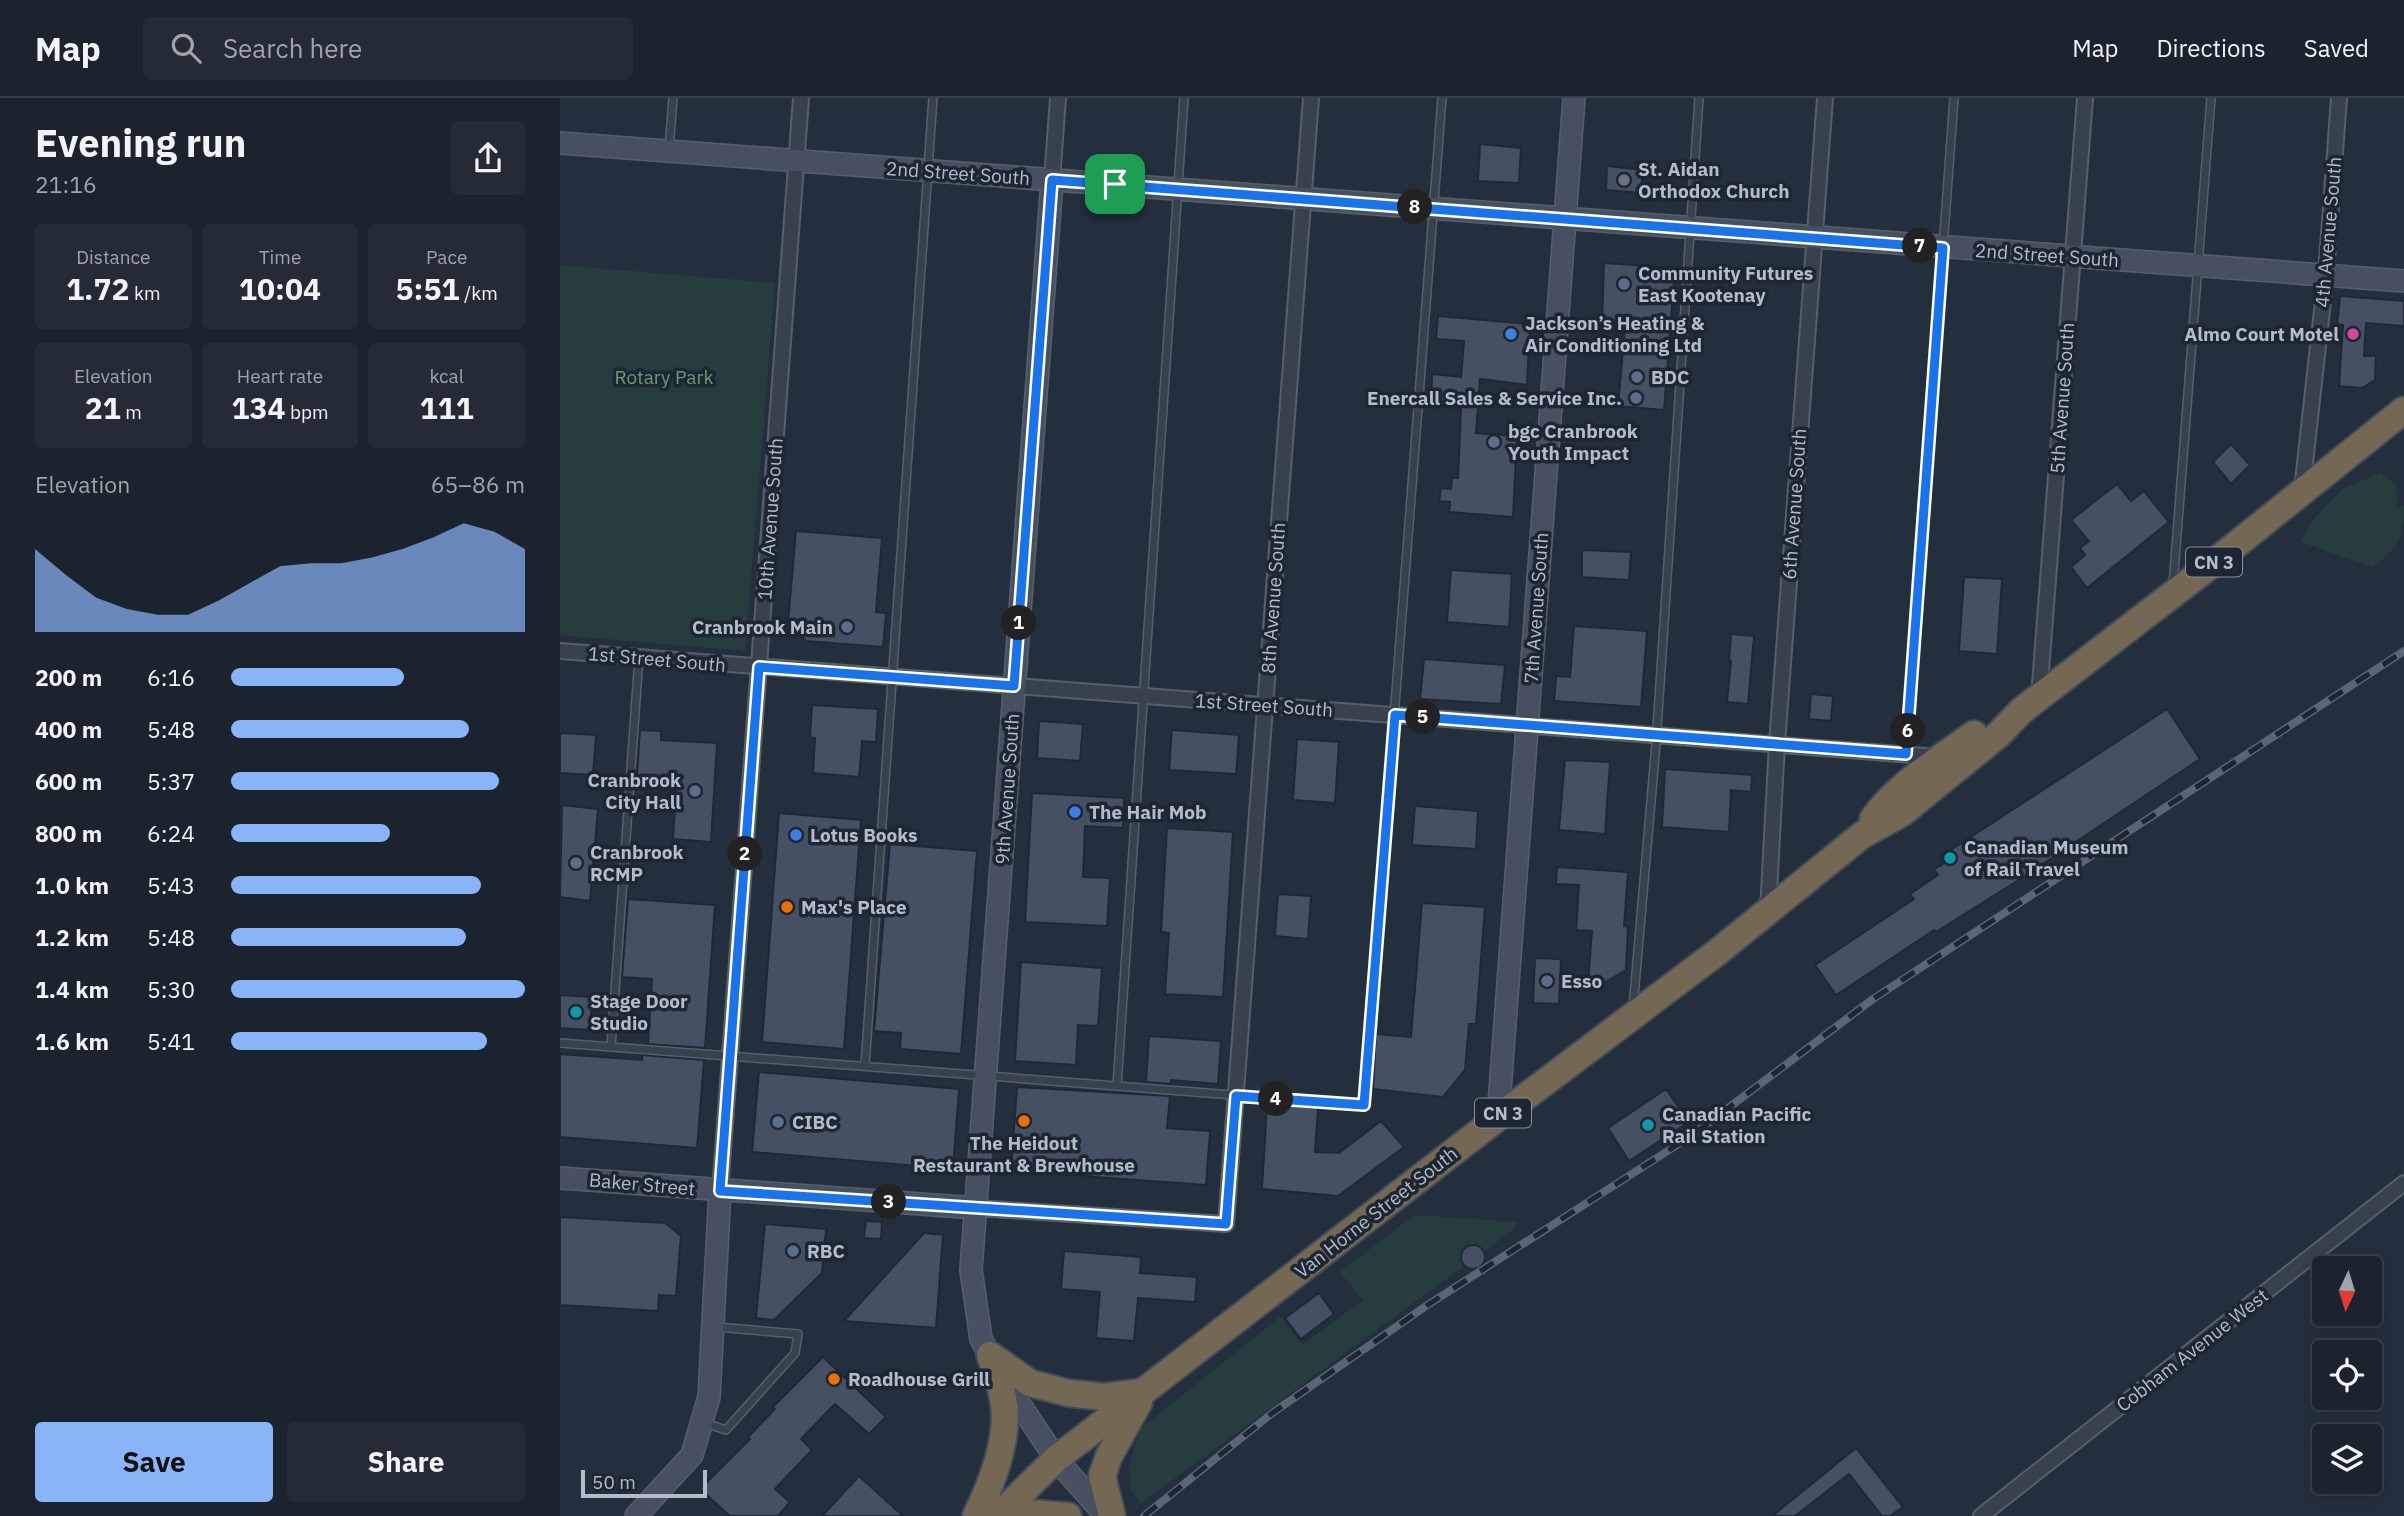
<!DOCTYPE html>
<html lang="en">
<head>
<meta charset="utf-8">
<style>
  body { margin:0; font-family:"IBM Plex Sans",sans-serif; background:#242b36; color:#f1f3f6; height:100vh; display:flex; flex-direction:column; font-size:26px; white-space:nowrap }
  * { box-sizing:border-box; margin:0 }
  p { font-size:23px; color:#a0a4aa }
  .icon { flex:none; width:38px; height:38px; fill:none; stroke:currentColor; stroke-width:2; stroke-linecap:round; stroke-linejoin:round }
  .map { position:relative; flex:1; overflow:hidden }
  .side { display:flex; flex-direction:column; background:#1b232e; width:560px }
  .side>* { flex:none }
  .needle { width:46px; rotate:184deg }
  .buttons { position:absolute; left:1752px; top:1158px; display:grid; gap:14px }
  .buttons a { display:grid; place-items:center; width:70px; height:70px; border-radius:7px; background:#1b232e; box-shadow:0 4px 18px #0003,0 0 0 2px #39404a; font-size:35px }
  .scale { position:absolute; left:21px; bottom:18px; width:126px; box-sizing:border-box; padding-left:7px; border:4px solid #b4bcc9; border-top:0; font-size:19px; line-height:24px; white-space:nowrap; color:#b4bcc9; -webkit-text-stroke:5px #1d2633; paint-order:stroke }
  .pin { position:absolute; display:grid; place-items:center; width:60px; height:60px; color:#fff; margin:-30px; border-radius:14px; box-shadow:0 4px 10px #0006 }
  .km { position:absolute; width:35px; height:35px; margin:-18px; border-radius:50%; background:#222; color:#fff; font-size:19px; line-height:35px; text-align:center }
  .round { display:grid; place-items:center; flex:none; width:74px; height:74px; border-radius:7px; background:#242b36 }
  .headline { display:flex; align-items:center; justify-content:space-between; height:119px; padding:0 35px }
  h1 { font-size:38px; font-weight:700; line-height:52px }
  .figures { display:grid; grid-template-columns:repeat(3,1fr); gap:10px; height:119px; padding:7px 35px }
  .figures div { display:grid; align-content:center; border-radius:7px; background:#242b36; text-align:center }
  .figures b { font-size:30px; font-weight:700 }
  .figures small { font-size:19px; font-weight:400 }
  .figures p { font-size:19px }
  .chart { height:196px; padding:14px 35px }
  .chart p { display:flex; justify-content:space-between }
  .chart svg { width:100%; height:126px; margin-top:7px; fill:#8ab4f8; opacity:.7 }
  .cta { display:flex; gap:14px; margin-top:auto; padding:14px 35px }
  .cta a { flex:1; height:80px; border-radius:7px; background:#8ab4f8; color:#111; font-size:28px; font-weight:700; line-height:80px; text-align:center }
  .cta a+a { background:#242b36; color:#f1f3f6 }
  ul { padding:0 35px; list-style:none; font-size:23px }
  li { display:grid; grid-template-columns:112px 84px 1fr; align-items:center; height:52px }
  li i { height:18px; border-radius:9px; background:#8ab4f8 }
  header { display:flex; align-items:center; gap:42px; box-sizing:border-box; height:98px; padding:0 35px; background:#1b232e; border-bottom:2px solid #39404a }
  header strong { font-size:33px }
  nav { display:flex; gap:38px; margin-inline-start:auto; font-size:24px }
  .search { width:490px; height:63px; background:#242b36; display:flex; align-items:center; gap:18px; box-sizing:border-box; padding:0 24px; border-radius:7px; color:#a0a4aa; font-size:26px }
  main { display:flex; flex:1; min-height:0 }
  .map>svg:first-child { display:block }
</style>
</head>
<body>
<header>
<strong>Map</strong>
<div class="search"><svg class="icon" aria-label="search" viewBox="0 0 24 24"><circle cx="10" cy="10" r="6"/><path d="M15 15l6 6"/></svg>Search here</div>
<nav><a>Map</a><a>Directions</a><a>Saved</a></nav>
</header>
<main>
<section class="side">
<div class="headline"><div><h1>Evening run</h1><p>21:16</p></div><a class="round"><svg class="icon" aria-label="share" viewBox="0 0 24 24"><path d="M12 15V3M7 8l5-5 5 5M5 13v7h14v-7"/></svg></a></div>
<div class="figures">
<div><p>Distance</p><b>1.72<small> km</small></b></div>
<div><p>Time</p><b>10:04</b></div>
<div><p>Pace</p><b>5:51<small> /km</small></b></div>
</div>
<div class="figures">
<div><p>Elevation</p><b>21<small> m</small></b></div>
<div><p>Heart rate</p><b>134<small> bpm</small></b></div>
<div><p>kcal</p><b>111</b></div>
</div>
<div class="chart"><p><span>Elevation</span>65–86 m</p>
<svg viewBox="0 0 160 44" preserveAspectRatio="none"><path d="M0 44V15L10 24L20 32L30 36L40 38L50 38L60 33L70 27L80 21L90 20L100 20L110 18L120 15L130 11L140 6L150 9L160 15V44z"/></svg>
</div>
<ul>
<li><b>200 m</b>6:16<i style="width:59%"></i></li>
<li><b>400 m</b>5:48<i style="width:81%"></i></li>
<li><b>600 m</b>5:37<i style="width:91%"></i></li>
<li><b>800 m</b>6:24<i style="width:54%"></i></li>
<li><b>1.0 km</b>5:43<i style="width:85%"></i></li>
<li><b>1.2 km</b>5:48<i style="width:80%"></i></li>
<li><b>1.4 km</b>5:30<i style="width:100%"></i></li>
<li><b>1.6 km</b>5:41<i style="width:87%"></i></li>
</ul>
<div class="cta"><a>Save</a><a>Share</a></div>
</section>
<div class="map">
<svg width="1844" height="1418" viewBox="0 0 1844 1418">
  <rect width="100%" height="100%" fill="#242f3e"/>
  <path fill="#263c3f" d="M0,167l215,18 -30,368 -185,-16z
    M1820,375l16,11 1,23 7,-2c0,32 -5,44 -32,62l-71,-25 12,-22 30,-31z
    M854,1117l104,7 -5,8 -373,274 -9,-15 -2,-23 11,-37 140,-112 22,28 61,-45 -23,-28z"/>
  <path fill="#455162" stroke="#1f2835" stroke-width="2" d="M920,46l41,4 -2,35 -41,-2z
    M1047,68l36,4 -2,23 -35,-3z
    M1044,165l71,5 -11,142 -46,-4 7,-78 -7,-1v-2l-16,-2z
    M1780,198l64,5v25l-38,-3 -2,33h12l-1,24 -13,8 -23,-2 4,-61 -6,-1z
    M878,218l92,8 -3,61 -47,-6 -4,54 41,3 -4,81 -64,-5 1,-10 -11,-1 2,-13 10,1 1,-11h6l3,-70 -30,-3 1,-31 29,3 3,-36 -28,-2z
    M1671,346l19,21 -19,19 -18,-22z
    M1557,386l14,17 13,-10 25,31 -82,66 -16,-21 14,-12 -5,-7 9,-7 -18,-21z
    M236,433l86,7 -6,74 10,1 -3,34 -77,-6 -18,-19z
    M1022,452l49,2 -2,28 -47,-3z
    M891,472l61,4 -3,53 -62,-5z
    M1404,479l38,2 -5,75 -38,-3z
    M1014,528l73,5 -6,76 -87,-6 2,-25 14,1z
    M1171,536l23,2 -6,68 -21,-2 4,-41h-2z
    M864,561l81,6 -4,39 -81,-5z
    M1251,596l22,2 -2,25 -22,-2z
    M252,607l66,4 -2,33 -14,-1 -3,36 -46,-4 2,-35 -5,-1z
    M1607,611l33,50 -175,117 -89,56 -2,-2 -98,65 -21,-30 99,-66 -4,-5 28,-19 -4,-6 11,-6 -5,-6z
    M479,623l44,3 -3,37 -43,-3z
    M80,632l21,1v9l56,3 -6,99 -38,-3 3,-49 -40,-2z
    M612,632l67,5 -3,39 -67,-4z
    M0,635l36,2 -3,40 -33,-2z
    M737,641l42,3 -4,61 -42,-3z
    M1005,662l45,2 -5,72 -46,-4z
    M1105,671l87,6 -1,17 -20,-2 -2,42 -67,-5z
    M472,695l92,5 -1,30 -38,-2 -2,51 27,1 -3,48 -82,-4z
    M2,707l36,4 -8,92 -30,-4z
    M855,708l63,5 -2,38 -64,-4z
    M219,715l82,7 -17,229 -82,-7z
    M607,730l66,4 -10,165 -58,-3 4,-61 -8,-1z
    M330,746l87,7 -16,203 -61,-5 1,-16 -27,-2z
    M997,769l71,5 -4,54 4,1 -2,43 -24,14 -14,-1 4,-52 -16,-1 3,-45 -23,-1z
    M718,796l33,2 -3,43 -33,-3z
    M68,801l87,6 -10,143 -57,-4 4,-65 -30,-2z
    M862,805l63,4 -9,117h-7l-4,46 -22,27 -70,-8 3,-55 35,3z
    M975,860l26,1 -2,45 -26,-1z
    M461,864l81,6 -4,58 -20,-1 -2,40 -61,-4z
    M0,897l32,2 -2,33 -30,-2z
    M589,938l72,5 -3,43 -47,-4v4l-25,-2z
    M0,956l82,6v-5l62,5 -7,88 -137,-11z
    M199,974l200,17 -6,80 -201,-17z
    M457,989l153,9 -3,32 43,3 -4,54 -195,-14z
    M1106,991l23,33 -60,39 -21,-33z
    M707,1006l51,4 -3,44 24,1 42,-32 23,26 -66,49 -76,-7z
    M0,1119l105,6 16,13 -5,60 -17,-1 -1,16 -98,-6z
    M306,1123l16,1 -1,17 -17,-1z
    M205,1126l61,5 -4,44 -48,47 -18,-2z
    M364,1135l19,2 -7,93 -92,-7z
    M901 1159a12 12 0 1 1 24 0a12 12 0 1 1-24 0Z
    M504,1153l77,6 -1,16 57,4 -2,25 -57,-4 -4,43 -38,-3 4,-46 -39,-3z
    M759,1195l15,21 -33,25 -16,-21z
    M263,1259l63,60 -17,17 -34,-30 -34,35 11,11 -37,39 15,13 -12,14h-48l-30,-27 50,-50 -2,-2 27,-28 -2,-2z
    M1296,1350l47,59 -13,9h-8l-33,-42 -54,42h-23z
    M299,1378l44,40h-81z"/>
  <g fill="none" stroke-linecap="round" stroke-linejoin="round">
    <defs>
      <path id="lane" d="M109,52l4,-52
        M1613,488l38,-488
        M1346,656l48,-656
        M1073,910l23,-264 43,-646
        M0,945l804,62 78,-1007
        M51,949l28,-390
        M305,968l68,-968
        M557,988l67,-988
        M142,1324l24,8 69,-77 3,-19 -82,-7"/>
      <path id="street" d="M492,82l6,-82
        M1742,392l24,-216 13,-176
        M0,553l1378,106
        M1479,599l46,-599
        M1208,812l9,-166 48,-646
        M160,1093l81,-1093
        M416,1110l250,16 85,-1126
        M1421,1418l423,-333"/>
      <path id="secondary" d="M0,45l1844,138
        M492,82l-81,1090 10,69 9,16 15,27 51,77 50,57
        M938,1019l76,-1019
        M0,1080l416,30
        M76,1418l56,-61 17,-58 11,-206"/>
      <path id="highway" d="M1313,721c25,-35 67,-60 101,-85
        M430,1257l40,28 38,10 36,4 39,-5
        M416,1418c16,-33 35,-80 27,-118 -3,-14 -8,-29 -13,-43
        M438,1418l58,-57 444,-343 215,-162 147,-119 40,-22 96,-78 23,-24 191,-147 192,-154
        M446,1418l8,-4 54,4
        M552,1418l-10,-40 7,-20 30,-54"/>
    </defs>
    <use href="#lane" stroke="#565f6c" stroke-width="10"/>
    <use href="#street" stroke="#565f6c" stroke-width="18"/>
    <use href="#secondary" stroke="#565f6c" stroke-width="24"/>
    <use href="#highway" stroke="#434c59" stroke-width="30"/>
    <use href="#lane" stroke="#38414e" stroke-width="7"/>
    <use href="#street" stroke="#38414e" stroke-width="14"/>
    <use href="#secondary" stroke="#465061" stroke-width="21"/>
    <use href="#highway" stroke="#746855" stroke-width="26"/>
    <defs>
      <path id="rail" d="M584,1418l127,-102 155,-108 265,-170 182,-137 531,-348"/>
    </defs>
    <use href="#rail" stroke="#5a6575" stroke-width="8"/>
    <use href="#rail" stroke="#1d2633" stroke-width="5" stroke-dasharray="16" stroke-linecap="butt"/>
  </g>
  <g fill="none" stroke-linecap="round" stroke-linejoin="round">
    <defs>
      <path id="route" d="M492,82l891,68 -37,506 -511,-39 -31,390 -128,-9 -10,128 -506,-33 39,-524 255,19z"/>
    </defs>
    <use href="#route" stroke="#fff" stroke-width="14"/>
    <use href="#route" stroke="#1a73e8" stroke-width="9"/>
  </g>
  <circle fill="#6b7280" stroke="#1d2633" stroke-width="2.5" cx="1064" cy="82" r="7"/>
  <g fill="#5c6f8a" stroke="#1d2633" stroke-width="2.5">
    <circle cx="1064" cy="186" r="7"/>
    <circle cx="1077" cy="279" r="7"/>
    <circle cx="1076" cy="300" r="7"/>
    <circle cx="934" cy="344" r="7"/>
    <circle cx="287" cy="529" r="7"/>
    <circle cx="135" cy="693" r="7"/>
    <circle cx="16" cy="765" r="7"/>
    <circle cx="987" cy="883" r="7"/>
    <circle cx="218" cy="1024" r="7"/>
    <circle cx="233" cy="1153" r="7"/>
  </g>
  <g fill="#3f7fe0" stroke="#1d2633" stroke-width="2.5">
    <circle cx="951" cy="236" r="7"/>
    <circle cx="515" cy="714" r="7"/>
    <circle cx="236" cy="737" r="7"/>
  </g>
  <circle fill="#d1479c" stroke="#1d2633" stroke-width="2.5" cx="1793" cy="236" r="7"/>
  <g fill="#0f9aa8" stroke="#1d2633" stroke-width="2.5">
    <circle cx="1390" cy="760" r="7"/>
    <circle cx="16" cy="914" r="7"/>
    <circle cx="1088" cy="1027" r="7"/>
  </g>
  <g fill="#e8710a" stroke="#1d2633" stroke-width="2.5">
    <circle cx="227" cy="809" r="7"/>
    <circle cx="464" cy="1023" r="7"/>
    <circle cx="274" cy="1281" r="7"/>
  </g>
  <g text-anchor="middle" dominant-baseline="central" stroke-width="7" stroke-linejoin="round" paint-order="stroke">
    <g fill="#1d2633" stroke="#878f9c" stroke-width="2">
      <rect x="1626" y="449.5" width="56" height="29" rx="5"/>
      <rect x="915" y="1000.5" width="56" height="29" rx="5"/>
    </g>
    <g font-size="18" font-weight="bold" fill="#b4bcc9">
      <text x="1654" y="464">CN 3</text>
      <text x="943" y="1015">CN 3</text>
    </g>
    <g font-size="19" font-weight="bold" fill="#b4bcc9" stroke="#1d2633" text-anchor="start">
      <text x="1078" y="71">St. Aidan<tspan x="1078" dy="22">Orthodox Church</tspan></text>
      <text x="1078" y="175">Community Futures<tspan x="1078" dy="22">East Kootenay</tspan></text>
      <text x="965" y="225">Jackson’s Heating &amp;<tspan x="965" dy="22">Air Conditioning Ltd</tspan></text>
      <text x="1779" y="236" text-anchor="end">Almo Court Motel</text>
      <text x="1091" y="279">BDC</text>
      <text x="1062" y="300" text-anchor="end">Enercall Sales &amp; Service Inc.</text>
      <text x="948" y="333">bgc Cranbrook<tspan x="948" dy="22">Youth Impact</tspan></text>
      <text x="273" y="529" text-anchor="end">Cranbrook Main</text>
      <text x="121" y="682" text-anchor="end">Cranbrook<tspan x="121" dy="22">City Hall</tspan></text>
      <text x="529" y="714">The Hair Mob</text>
      <text x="250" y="737">Lotus Books</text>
      <text x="1404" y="749">Canadian Museum<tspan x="1404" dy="22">of Rail Travel</tspan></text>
      <text x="30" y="754">Cranbrook<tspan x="30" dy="22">RCMP</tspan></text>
      <text x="241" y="809">Max's Place</text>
      <text x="1001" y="883">Esso</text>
      <text x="30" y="903">Stage Door<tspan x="30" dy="22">Studio</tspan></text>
      <text x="1102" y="1016">Canadian Pacific<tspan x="1102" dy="22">Rail Station</tspan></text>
      <text x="232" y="1024">CIBC</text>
      <text x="464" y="1045" text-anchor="middle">The Heidout<tspan x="464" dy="22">Restaurant &amp; Brewhouse</tspan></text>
      <text x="247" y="1153">RBC</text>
      <text x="288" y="1281">Roadhouse Grill</text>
    </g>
    <g font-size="19" fill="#b4bcc9" stroke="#1d2633">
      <text transform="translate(398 75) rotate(4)">2nd Street South</text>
      <text transform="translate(1768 134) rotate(-85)">4th Avenue South</text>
      <text transform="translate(1487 157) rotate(4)">2nd Street South</text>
      <text transform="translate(1502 300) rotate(-86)">5th Avenue South</text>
      <text transform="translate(1234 406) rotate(-86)">6th Avenue South</text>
      <text transform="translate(210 421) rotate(-86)">10th Avenue South</text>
      <text transform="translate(713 500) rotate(-86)">8th Avenue South</text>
      <text transform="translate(976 510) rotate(-86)">7th Avenue South</text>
      <text transform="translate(97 561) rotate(5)">1st Street South</text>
      <text transform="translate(704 607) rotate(4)">1st Street South</text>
      <text transform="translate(447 691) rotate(-86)">9th Avenue South</text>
      <text transform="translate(82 1086) rotate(5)">Baker Street</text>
      <text transform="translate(816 1114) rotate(-38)">Van Horne Street South</text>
      <text transform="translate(1632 1252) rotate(-38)">Cobham Avenue West</text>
    </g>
    <g font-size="19" fill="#6b9a76" stroke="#1d2633">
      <text x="104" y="279">Rotary Park</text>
    </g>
  </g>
</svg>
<div class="buttons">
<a><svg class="needle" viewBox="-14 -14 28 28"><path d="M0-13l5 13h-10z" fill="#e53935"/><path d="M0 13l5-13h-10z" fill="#a0a4aa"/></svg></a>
<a><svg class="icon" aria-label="locate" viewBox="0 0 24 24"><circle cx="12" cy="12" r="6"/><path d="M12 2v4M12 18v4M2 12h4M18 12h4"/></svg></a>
<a><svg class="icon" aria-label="layers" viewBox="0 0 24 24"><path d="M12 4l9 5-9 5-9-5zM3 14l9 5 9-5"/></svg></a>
</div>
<div class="scale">50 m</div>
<div class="pin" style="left:555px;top:86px;background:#1e9e55"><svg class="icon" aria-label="arrive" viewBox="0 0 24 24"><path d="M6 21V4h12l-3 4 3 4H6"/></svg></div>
<b class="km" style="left:459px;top:525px">1</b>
<b class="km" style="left:185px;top:756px">2</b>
<b class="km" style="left:329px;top:1104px">3</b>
<b class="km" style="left:716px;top:1001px">4</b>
<b class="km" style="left:863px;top:619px">5</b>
<b class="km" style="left:1348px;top:633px">6</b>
<b class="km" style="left:1360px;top:148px">7</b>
<b class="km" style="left:855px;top:109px">8</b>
</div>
</main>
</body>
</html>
